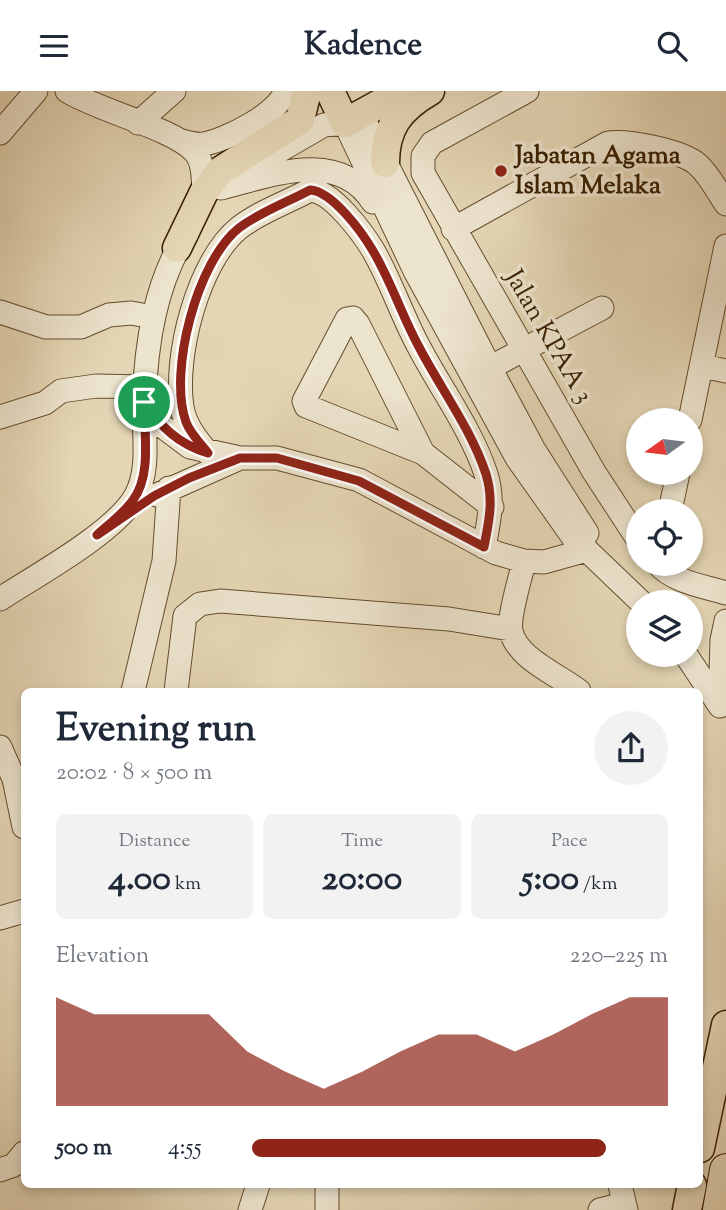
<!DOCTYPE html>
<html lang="en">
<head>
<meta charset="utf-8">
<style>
  body { margin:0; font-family:"Sorts Mill Goudy",serif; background:#f2f2f3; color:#1f2937; height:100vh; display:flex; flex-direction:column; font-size:26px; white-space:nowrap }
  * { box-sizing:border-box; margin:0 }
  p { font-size:23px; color:#747a83 }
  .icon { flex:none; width:38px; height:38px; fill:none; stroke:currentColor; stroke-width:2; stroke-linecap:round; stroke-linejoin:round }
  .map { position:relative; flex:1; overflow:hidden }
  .panel { position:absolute; left:21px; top:597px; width:682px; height:500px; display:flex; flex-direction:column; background:#fff; border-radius:10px; box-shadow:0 4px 10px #0003 }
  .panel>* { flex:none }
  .needle { width:46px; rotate:256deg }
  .tools { position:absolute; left:626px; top:317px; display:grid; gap:14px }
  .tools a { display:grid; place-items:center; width:77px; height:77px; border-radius:50%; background:#fff; box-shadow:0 4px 10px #0003; font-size:35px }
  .pin { position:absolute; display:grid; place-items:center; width:60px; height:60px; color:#fff; margin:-30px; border:4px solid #fff; border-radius:50%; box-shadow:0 2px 7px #0007 }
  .round { display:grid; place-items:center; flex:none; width:74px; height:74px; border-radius:37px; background:#f2f2f3 }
  .headline { display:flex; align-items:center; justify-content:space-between; height:119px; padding:0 35px }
  h1 { font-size:38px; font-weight:800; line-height:52px }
  .stats { display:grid; grid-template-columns:repeat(3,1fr); gap:10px; height:119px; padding:7px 35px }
  .stats div { display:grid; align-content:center; border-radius:10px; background:#f2f2f3; text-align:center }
  .stats b { font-size:35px; font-weight:800 }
  .stats small { font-size:19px; font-weight:400 }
  .stats p { font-size:19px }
  .chart { height:196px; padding:14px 35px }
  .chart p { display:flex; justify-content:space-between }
  .chart svg { width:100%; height:126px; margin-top:7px; fill:#8f2418; opacity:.7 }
  ul { padding:0 35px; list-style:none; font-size:23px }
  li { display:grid; grid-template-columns:112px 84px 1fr; align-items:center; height:52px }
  li i { height:18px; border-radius:9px; background:#8f2418 }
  header { display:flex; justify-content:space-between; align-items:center; height:91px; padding:0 35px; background:#fff; font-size:32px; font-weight:800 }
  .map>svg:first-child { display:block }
</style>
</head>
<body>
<header><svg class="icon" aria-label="menu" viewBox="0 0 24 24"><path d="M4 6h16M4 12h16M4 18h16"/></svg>Kadence<svg class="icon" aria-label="search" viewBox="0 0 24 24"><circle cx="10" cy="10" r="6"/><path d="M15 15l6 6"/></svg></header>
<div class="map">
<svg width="726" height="1119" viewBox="0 0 726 1119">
  <rect width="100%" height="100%" fill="#e4d5b4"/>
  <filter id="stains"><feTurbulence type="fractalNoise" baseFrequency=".00286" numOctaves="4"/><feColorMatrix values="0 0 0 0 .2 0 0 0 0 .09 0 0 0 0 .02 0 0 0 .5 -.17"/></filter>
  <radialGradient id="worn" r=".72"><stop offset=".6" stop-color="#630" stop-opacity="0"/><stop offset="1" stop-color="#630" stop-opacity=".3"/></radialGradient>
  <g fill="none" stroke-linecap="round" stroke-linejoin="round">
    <defs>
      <path id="minor" d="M67,0c32,20 105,37 127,60 10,10 9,28 10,41
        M527,0l-95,52 -9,13v17l171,299 45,69
        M361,23l129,254 44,82 53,83
        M138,32l36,-32
        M0,42l36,-42
        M182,50c7,2 15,4 22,3 22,-4 76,-31 81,-53
        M239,83l85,-49 21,-2 70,148 102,187 56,79 68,65
        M221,97c51,-13 118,-40 152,14
        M453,138l155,-86c20,-3 74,8 89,21 12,10 20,27 29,40
        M0,221l46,15h35l28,-12 22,-2 22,4
        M703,275l23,5
        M478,283l124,-66
        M144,311l14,21 32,24 50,11h37l82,22 137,73 28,8 20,1 43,-12
        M0,326l45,-14 16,-12 35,-5 49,1
        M690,329l36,-174
        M208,362c-12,-14 -23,-28 -26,-46 -8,-51 16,-146 57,-179 20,-16 49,-26 71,-38 22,1 52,42 63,60 18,31 29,66 46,97 22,42 52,82 67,127 8,26 3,47 -2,73
        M423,362l-65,-129 -5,-6 -6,1 -43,82 2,5 117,47 69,54
        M157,404l83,-37
        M670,420l8,-38
        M524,470c-3,16 -16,55 -13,70 6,28 48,44 68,60
        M657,472c16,19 46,23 69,30
        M0,508c37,-24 114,-66 135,-102 16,-27 8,-65 9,-95 2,-58 11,-119 43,-169
        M686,564l34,51
        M133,600l31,-130 5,-73
        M176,600l9,-75 15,-12 20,-3 229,18 61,10
        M720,615l2,-66 4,-19
        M0,656l14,32 10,48
        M0,827l24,-7
        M0,1079l14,-5 10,-12
        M620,1094l6,25
        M250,1119l8,-25
        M327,1119v-25
        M600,1119l24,-6"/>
      <path id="major" d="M330,0l15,32 58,-32
        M385,72c0,-35 14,-54 45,-72
        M177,157l27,-56 16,-21 80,-51 7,-29
        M700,1057l26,-123
        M687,1119l5,-25"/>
      <path id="highway" d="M719,1119l7,-40"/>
    </defs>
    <use href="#minor" stroke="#644d2d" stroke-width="25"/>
    <use href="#major" stroke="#392000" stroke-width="31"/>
    <use href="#highway" stroke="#392000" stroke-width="34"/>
    <use href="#minor" stroke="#ede4ce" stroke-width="23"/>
    <use href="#major" stroke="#e4d5b4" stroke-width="28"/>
    <use href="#highway" stroke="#e4d5b4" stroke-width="32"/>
  </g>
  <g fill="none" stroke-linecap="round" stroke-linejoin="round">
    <defs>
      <path id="route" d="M310,99c22,1 52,42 63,61 18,30 29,65 46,96 22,42 52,82 67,127 8,26 3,47 -2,73l-125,-66 -82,-23h-37l-51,20 -35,18 -57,39c12,-11 26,-21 36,-35 19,-25 11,-68 11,-98 17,25 34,42 64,51 -8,-10 -18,-20 -22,-31 -18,-50 11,-161 53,-194 21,-16 49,-26 71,-38z"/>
    </defs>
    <use href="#route" stroke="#fff" stroke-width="14"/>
    <use href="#route" stroke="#8f2418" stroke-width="9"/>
  </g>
  <circle fill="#8f2418" stroke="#ede4ce" stroke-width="2.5" cx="501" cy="80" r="7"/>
  <g text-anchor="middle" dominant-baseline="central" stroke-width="7" stroke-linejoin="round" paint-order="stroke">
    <g font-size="26" font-weight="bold" fill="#392000" stroke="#ede4ce" text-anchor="start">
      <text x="515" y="65">Jabatan Agama<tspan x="515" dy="30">Islam Melaka</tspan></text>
    </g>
    <g font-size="26" fill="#392000" stroke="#ede4ce">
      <text transform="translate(548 246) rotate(60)">Jalan KPAA 3</text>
    </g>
  </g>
  <rect width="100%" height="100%" filter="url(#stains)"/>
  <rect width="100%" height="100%" fill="url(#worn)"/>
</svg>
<div class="tools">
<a><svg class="needle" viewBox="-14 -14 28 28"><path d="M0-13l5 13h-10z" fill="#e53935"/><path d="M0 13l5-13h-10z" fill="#747a83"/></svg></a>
<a><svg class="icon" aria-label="locate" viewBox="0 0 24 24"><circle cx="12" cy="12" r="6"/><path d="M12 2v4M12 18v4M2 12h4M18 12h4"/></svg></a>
<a><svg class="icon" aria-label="layers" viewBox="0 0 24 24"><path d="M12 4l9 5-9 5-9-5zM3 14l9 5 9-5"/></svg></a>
</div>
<div class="pin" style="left:144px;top:311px;background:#1e9e55"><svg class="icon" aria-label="arrive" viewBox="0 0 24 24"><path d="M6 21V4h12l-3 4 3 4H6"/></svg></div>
<section class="panel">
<div class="headline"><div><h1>Evening run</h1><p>20:02 · 8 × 500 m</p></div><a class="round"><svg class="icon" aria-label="share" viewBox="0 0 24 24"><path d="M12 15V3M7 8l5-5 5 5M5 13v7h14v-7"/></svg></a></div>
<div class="stats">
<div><p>Distance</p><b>4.00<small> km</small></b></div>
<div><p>Time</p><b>20:00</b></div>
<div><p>Pace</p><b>5:00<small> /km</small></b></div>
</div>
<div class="chart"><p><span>Elevation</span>220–225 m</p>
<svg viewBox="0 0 160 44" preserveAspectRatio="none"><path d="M0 44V6L10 12L20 12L30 12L40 12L50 25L60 32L70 38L80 32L90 25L100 19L110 19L120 25L130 19L140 12L150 6L160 6V44z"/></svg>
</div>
<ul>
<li><b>500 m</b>4:55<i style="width:85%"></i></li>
</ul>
</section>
</div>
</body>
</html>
